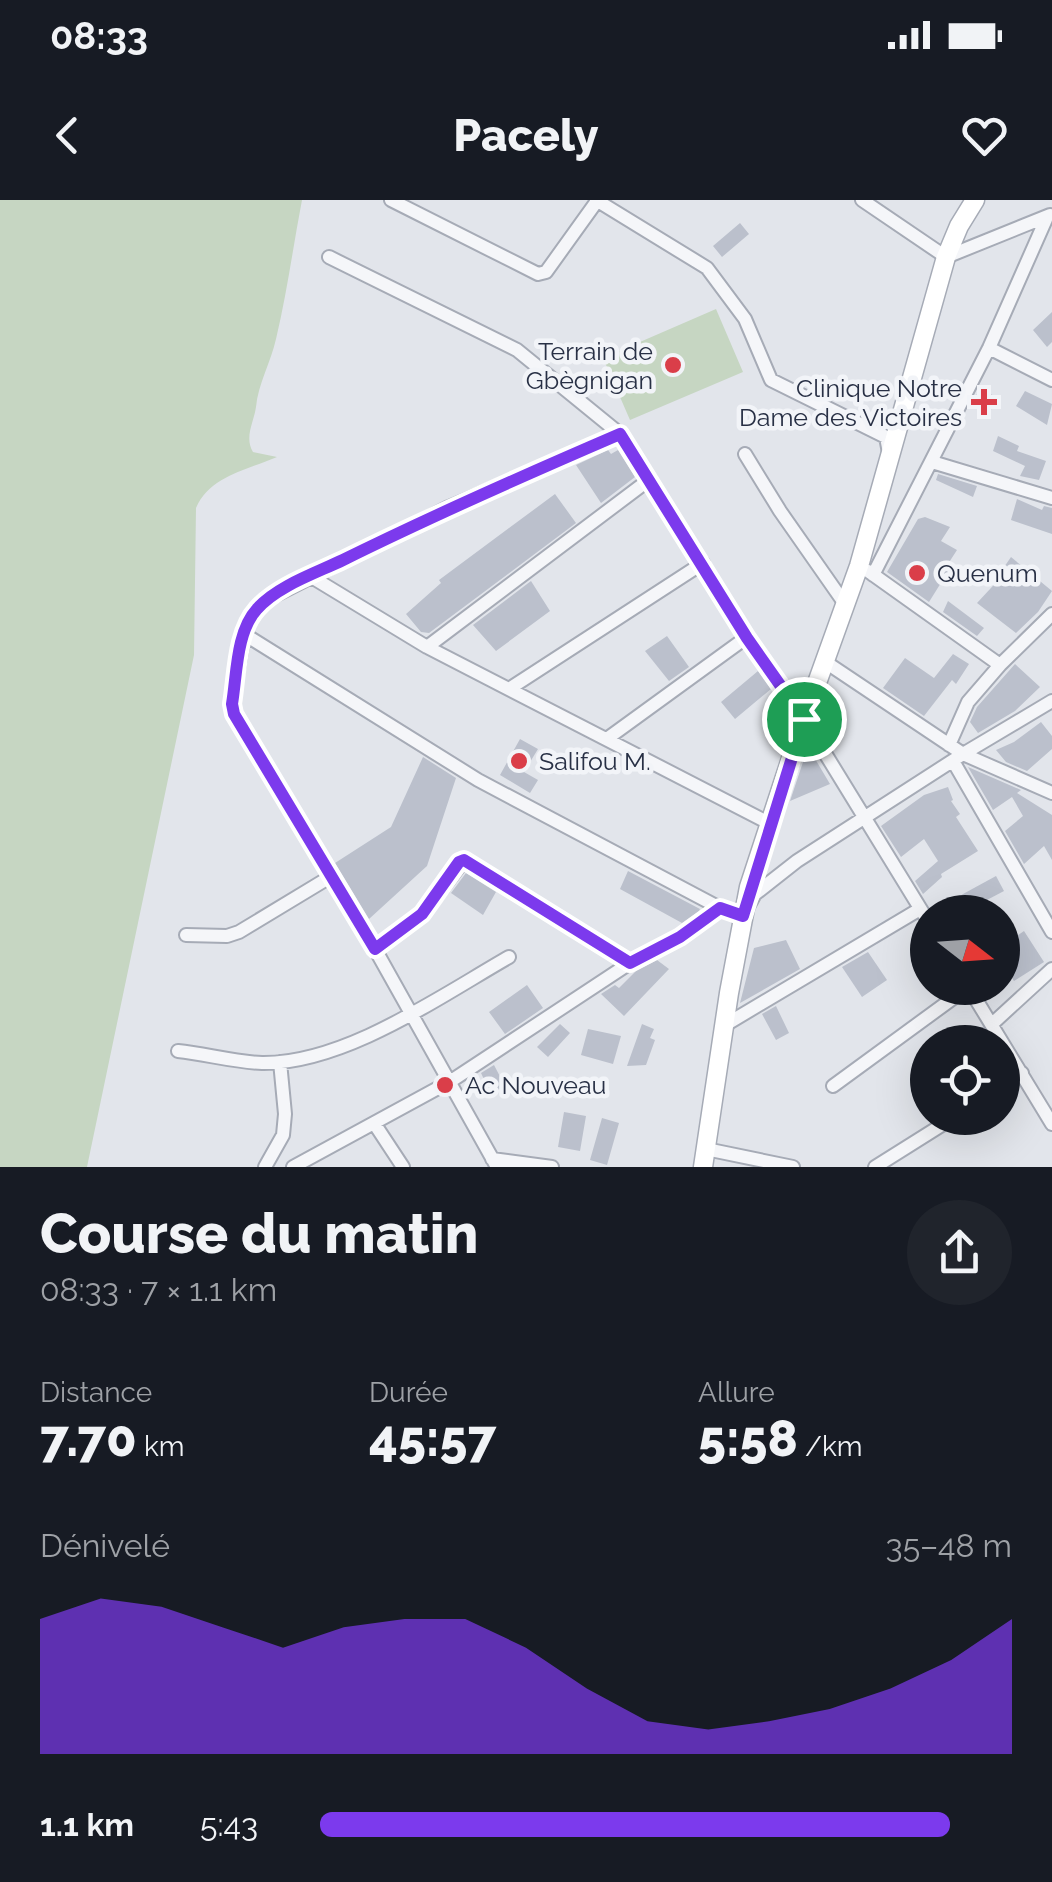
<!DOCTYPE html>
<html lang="fr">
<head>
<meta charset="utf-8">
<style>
  body { margin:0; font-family:Raleway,sans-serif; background:#20242c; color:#f1f3f6; height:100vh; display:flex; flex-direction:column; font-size:38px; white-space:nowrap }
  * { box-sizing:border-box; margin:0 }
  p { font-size:32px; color:#9ea1a6 }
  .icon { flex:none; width:55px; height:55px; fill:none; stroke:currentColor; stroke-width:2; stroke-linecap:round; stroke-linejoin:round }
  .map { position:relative; height:967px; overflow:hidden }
  .drawer { display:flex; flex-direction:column; background:#171b24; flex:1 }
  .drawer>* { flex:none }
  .needle { width:65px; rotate:107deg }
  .fabs { position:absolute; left:910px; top:695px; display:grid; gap:20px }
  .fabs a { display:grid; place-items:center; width:110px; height:110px; border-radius:50%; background:#171b24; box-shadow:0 10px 40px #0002; font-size:50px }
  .pin { position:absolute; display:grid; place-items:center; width:85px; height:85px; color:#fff; margin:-42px; border:5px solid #fff; border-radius:50%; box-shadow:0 2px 10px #0007 }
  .round { display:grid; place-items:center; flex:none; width:105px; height:105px; border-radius:52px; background:#20242c }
  .head { display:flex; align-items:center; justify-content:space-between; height:170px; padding:0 40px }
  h1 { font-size:55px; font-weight:800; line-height:75px }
  .metrics { display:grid; grid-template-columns:repeat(3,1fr); gap:15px; height:170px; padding:10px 40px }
  .metrics div { display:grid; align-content:center }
  .metrics b { font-size:50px; font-weight:800 }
  .metrics small { font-size:28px; font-weight:400 }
  .metrics p { font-size:28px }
  .chart { height:280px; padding:20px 40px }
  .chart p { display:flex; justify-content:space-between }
  .chart svg { width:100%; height:180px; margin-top:10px; fill:#7c3aed; opacity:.7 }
  ul { padding:0 40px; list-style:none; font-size:32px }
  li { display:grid; grid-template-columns:160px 120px 1fr; align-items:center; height:75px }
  li i { height:25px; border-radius:12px; background:#7c3aed }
  .status { display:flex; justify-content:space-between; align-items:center; height:70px; padding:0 50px; background:#171b24; direction:ltr }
  .status svg { height:28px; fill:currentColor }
  header { display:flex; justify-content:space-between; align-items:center; height:130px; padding:0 40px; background:#171b24; font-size:45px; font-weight:800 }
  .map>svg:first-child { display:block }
</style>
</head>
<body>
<div class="status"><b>08:33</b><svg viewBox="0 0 49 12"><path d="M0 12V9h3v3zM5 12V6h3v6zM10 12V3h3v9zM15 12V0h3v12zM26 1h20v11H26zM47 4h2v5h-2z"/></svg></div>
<header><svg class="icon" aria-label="back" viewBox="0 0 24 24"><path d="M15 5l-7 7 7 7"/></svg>Pacely<svg class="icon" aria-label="heart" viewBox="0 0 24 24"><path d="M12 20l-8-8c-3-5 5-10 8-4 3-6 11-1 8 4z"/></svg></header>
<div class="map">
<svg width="1052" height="967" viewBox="0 0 1052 967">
  <rect width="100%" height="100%" fill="#e2e5eb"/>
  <path fill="#c6d6c2" d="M0,0h302c-9,47 -15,93 -26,139 -5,23 -18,45 -20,68 -2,15 -12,30 -3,45l24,5c-30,13 -67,19 -81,51l-2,147 -107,512h-87z
    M716,109l27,63 -113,48 -27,-62z"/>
  <path fill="#bbc0cc" d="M740,23l9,11 -27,23 -9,-11z
    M1052,112v30l-5,5 -14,-17z
    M979,189l18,8 -8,17 -17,-8z
    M1025,191l27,13 -5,21 -31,-19z
    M998,236l21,10 -2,5 29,10 -7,19 -19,-4 5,-10 -32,-15z
    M608,250l3,4 7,-4 17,27 -34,26 -25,-38z
    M938,274l39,12 -4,11 -37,-17z
    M555,294l21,29 -147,110 -8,-1 -15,-18 35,-31 -2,-3z
    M1017,299l25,11 2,-4 8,2v26l-41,-14z
    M925,317l25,10 -9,14 16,9 -11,17 3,3 -20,32 -42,-30 31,-53z
    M1011,357l41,34 -14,21 -22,21 -39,-30 26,-28 -3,-2z
    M531,381l19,30 -54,40 -23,-26z
    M948,401l36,27 -7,8 -34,-24z
    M667,436l22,31 -20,14 -24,-30z
    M953,454l16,10 -13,20 -4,-4 -28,36 -41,-28 22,-30 29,20z
    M1015,464l25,23 -25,24 -37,22 -8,-11 7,-15z
    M758,471l13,18 -36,30 -14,-17z
    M1041,522l11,14v13l-25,22 -21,-9 -10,-12 18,-8z
    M520,539l18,10 -14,23 14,8 -8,13 -30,-18z
    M808,547l22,37 -40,17z
    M423,557l33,21 -29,88 -58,53 -34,-56 56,-36z
    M968,567l53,23 -4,3 35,22v45l-8,-14 -20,18 -19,-33 18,-15 -11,-19 -19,13z
    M948,587l5,13 -2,1 9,13 -4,3 22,34 -37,23 1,3 -19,17 -8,-13 23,-20 -14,-22 -23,18 -20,-31 43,-31z
    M628,671l72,38 -1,2 -17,12 -62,-34z
    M466,673l30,19 -13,23 -32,-22z
    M996,676l8,15 -40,21h-26l25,-18z
    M1024,731l20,31 -30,19 -12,-18v-17z
    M786,740l14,29 -60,34 14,-55z
    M868,752l19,28 -25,17 -20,-30z
    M657,760l12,9 -45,47 -23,-22 14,-9 4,3 17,-17z
    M527,785l16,23 -38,26 -16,-22z
    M776,806l13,27 -13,7 -14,-26z
    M560,824l10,9 -22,24 -11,-10z
    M642,824l12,5 -4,9 5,2 -9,25 -19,1z
    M588,829l33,7 -8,28 -32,-9z
    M494,865l11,21 -14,8 -10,-21z
    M564,912l22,4 -6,35 -22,-4z
    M602,918l17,5 -12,42 -17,-5z"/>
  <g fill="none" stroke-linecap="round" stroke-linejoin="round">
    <defs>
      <path id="street" d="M391,0l147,74 8,-2 51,-71
        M596,0l111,68 38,51 26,61 115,57 3,16
        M862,0l84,57 104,-42
        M329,57l188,93 103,84 127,203 57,82 124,202
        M989,148l63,32
        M745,254l35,57 65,93
        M932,262l120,36
        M868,371l132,94 -32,37 -19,43
        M873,375l116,-227 58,-131
        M310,376l117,71 342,176
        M244,434l234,146 242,128 23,8 12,-22 42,-33 166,-107 -139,-93
        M427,447l223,-168
        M1000,465l52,-51
        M512,487l191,-124
        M1052,501l-89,53 89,39
        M608,538l139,-101
        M953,561l99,171
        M186,735l41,1 12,-4 91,-55
        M375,749l48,-35 41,-54 166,103
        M969,788l83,136
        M992,824l60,-55
        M725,825l195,-116
        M178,851c28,3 56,11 84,12 82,1 177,-66 247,-106
        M1002,885l20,-12
        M833,886l134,-98
        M374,923l29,44
        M706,949l87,18
        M492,959l60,8
        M265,967l18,-32 2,-21 -5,-52
        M293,967l158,-86 179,-118 50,-26 40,-29
        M497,967l-122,-218 -136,-225 -7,-20 12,-70 10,-23 12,-11 183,-93 171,-73
        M875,967l78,-49"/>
      <path id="secondary" d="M703,967l26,-174 20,-106 55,-168 55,-153 87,-309 13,-31 16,-26"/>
    </defs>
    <use href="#street" stroke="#a6abb6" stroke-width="16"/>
    <use href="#secondary" stroke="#a6abb6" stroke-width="21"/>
    <use href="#street" stroke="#f5f6f9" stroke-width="12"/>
    <use href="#secondary" stroke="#fff" stroke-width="18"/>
  </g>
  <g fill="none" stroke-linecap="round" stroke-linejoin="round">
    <defs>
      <path id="route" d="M620,234l127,204 57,81 -61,197 -23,-8 -40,29 -50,26 -166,-103 -5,2 -37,52 -47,35 -141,-235 -2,-10c5,-30 4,-72 25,-95 20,-23 59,-36 86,-49 91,-45 184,-86 277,-126z"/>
    </defs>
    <use href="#route" stroke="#fff" stroke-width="20"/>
    <use href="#route" stroke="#7c3aed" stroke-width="12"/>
  </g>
  <g fill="#da3e49" stroke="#f2f4f8" stroke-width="4">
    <circle cx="673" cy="165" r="10"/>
    <path d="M979 187h10v10h10v10h-10v10h-10v-10h-10v-10h10z"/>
    <circle cx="917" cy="373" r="10"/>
    <circle cx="519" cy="561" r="10"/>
    <circle cx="445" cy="885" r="10"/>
  </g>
  <g text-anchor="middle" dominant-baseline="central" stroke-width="9" stroke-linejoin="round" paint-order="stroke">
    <g font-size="25" fill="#283045" stroke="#f2f4f8" text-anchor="start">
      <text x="653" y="151" text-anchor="end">Terrain de<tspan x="653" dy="29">Gbègnigan</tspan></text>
      <text x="962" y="188" text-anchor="end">Clinique Notre<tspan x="962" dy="29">Dame des Victoires</tspan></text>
      <text x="937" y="373">Quenum</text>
      <text x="539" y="561">Salifou M.</text>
      <text x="465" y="885">Ac Nouveau</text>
    </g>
  </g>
</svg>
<div class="fabs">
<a><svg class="needle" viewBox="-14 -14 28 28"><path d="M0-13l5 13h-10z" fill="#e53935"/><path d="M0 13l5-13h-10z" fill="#9ea1a6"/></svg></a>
<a><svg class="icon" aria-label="locate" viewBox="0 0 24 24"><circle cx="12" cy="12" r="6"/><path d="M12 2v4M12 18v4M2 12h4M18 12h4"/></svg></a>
</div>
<div class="pin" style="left:804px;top:519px;background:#1e9e55"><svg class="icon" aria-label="arrive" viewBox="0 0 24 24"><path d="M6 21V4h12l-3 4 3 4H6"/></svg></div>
</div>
<section class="drawer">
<div class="head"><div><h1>Course du matin</h1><p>08:33 · 7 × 1.1 km</p></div><a class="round"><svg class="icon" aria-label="share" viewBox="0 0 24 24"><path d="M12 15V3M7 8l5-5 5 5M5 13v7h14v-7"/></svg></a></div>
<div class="metrics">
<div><p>Distance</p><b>7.70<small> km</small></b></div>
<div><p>Durée</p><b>45:57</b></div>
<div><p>Allure</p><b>5:58<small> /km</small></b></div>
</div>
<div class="chart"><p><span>Dénivelé</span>35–48 m</p>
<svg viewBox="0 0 160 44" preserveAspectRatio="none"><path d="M0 44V11L10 6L20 8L30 13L40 18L50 13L60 11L70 11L80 18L90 28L100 36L110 38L120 36L130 33L140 28L150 21L160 11V44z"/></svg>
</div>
<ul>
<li><b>1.1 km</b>5:43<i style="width:91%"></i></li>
</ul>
</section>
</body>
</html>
